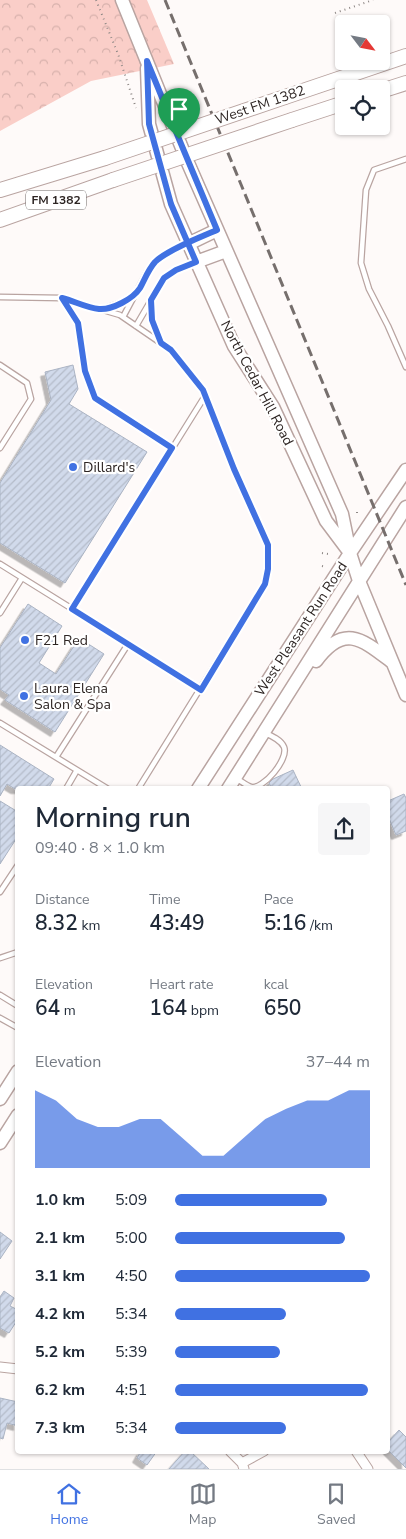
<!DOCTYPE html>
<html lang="en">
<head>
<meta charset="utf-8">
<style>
  body { margin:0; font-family:"Nunito Sans",sans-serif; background:#f6f6f7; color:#1f2937; height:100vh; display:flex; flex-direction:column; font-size:19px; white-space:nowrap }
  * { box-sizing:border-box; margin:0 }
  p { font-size:16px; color:#747a83 }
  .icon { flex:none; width:28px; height:28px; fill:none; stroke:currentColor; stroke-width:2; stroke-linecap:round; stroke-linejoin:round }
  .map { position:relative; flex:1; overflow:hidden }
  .drawer { position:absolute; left:15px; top:786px; width:375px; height:668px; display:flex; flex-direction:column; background:#fff; border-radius:5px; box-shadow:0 1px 4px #0004 }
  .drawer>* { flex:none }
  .needle { width:32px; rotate:122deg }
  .controls { position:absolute; left:335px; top:15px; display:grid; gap:10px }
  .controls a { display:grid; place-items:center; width:55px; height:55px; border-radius:5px; background:#fff; box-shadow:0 1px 4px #0004; font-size:25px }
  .pin { position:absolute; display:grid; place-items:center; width:42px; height:42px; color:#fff; margin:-51px -21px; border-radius:50% 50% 50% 0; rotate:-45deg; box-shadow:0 0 5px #0007 }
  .pin .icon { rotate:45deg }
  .round { display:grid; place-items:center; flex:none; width:52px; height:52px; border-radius:5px; background:#f6f6f7 }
  .head { display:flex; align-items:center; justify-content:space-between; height:85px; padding:0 20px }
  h1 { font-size:28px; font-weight:600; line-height:38px }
  .figures { display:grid; grid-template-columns:repeat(3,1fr); gap:8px; height:85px; padding:5px 20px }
  .figures div { display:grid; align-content:center }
  .figures b { font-size:21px; font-weight:600 }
  .figures small { font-size:14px; font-weight:400 }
  .figures p { font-size:14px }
  .chart { height:140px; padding:10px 20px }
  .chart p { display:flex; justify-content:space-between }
  .chart svg { width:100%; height:90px; margin-top:5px; fill:#4071e2; opacity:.7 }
  ul { padding:0 20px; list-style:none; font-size:16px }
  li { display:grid; grid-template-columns:80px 60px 1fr; align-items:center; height:38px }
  li i { height:12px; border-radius:6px; background:#4071e2 }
  .dock { display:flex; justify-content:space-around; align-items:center; height:70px; border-top:1px solid #e0e1e3; background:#fff; font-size:14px; color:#747a83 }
  .dock a { display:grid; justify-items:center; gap:2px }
  .dock .current { color:#4071e2 }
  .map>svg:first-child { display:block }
</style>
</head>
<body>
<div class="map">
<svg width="406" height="1469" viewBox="0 0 406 1469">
  <defs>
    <pattern id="forest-crowns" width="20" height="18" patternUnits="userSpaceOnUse" patternTransform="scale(1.25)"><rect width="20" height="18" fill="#facec8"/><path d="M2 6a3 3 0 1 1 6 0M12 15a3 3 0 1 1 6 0" fill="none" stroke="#d7b1ac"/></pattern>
    <pattern id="building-hatch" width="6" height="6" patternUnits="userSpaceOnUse" patternTransform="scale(1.25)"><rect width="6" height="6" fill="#d1daeb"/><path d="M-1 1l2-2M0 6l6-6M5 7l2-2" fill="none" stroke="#b4bbc9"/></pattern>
    <filter id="shadow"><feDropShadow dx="-4.5" dy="4.5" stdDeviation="0" flood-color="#0004"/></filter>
  </defs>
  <rect width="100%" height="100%" fill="#fefaf9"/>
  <path fill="url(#forest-crowns)" d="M0,0h147l27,64 -83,17 -91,50z"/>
  <path fill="url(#building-hatch)" stroke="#aab3c3" filter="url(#shadow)" d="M73,365l5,24 -9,15 78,48 -82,131 -65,-40v-60l51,-83 -6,-28z
    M28,604l34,22 -23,37 17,11 23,-36 25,16 -49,78 -50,-32 4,-5 -9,-6v-41z
    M0,745l54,34 -6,10h-33l-8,-5 -7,12z
    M293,770l9,19h-30l-3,-6 4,-4z
    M404,794l2,4v33l-10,4 -8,-19v-15z
    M0,801l18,11v24l-18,28z
    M0,1232l12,9 -12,18z
    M4,1291l10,7 -4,8 8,4v9l-9,14 -9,-5v-31z
    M0,1398l18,4v24l-11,-3 -4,16 -3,-1z
    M399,1430l7,7v31l-18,-18v-8z
    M141,1451h16l-10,14 -10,-7z
    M185,1451h5l19,18h-40z"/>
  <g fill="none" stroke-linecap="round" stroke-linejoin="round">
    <defs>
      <path id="lane" d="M406,159l-32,11 -8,20 -5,73 8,26 19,37 18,41
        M0,297l62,1 58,17 51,35 32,40 31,79 34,76 1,24 -4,15 -127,205
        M62,298l15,25 8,48 10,27 77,49
        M151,302l1,18 8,22
        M103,309l19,-7 14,-9
        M123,317l24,-45 9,-12 31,-16
        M136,326l28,-48 12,-8 19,-8
        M0,365l27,18 4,16 -31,49
        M0,564l201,125
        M72,609l133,-213
        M0,613l22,-35
        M0,723l108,66
        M56,757l72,-113
        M237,779c4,2 10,7 14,8 12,3 38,-28 33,-40 -3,-7 -12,-11 -19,-14
        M66,789l11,-19
        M0,892l18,-27
        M0,958l18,-6
        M0,995l18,11
        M0,1018l18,10"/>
      <path id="street" d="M0,1367l18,2
        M230,1451l12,12 2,6
        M356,1451l12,18
        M242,1463l22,-12"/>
      <path id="secondary" d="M122,0l66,163 154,351 8,39 9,28 47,114
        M147,68l2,56 22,80 63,142 39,61 53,114 21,28
        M188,244l29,-14
        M196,262l30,-11
        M316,661c28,-38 46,-22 76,1
        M198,789l152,-236 56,-83
        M228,789l178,-282
        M0,1099l18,-28
        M0,1143l18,-28"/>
      <path id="primary" d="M381,91l25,-8
        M285,97l121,-41
        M292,120l52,-17
        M0,190l105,-32
        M0,220l113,-40"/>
    </defs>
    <use href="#lane" stroke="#b9a4a1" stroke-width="7"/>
    <use href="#street" stroke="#b9a4a1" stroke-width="11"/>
    <use href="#secondary" stroke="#b9a4a1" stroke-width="15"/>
    <use href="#primary" stroke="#b9a4a1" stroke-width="16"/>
    <path stroke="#8e8886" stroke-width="2" stroke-dasharray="1 4" stroke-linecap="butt" d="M96,0l22,54 18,54
      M335,13l38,-13
      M357,513v-3
      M322,553l6,1
      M322,566l4,1"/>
    <use href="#lane" stroke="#fff" stroke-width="4.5"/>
    <use href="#street" stroke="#fff" stroke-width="9"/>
    <use href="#secondary" stroke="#fff" stroke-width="12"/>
    <use href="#primary" stroke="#fff" stroke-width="14"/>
    <path stroke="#766f6d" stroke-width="3" stroke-dasharray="10 5" stroke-linecap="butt" d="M165,0l241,585"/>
    <defs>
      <path id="primary-bridge" d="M105,158l180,-61
        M113,180l179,-60"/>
    </defs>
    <use href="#primary-bridge" stroke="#b9a4a1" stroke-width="16" stroke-linecap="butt"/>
    <use href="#primary-bridge" stroke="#fff" stroke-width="14"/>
  </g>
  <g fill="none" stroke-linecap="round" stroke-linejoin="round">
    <defs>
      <path id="route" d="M179,139l38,91c-16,7 -50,20 -62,32 -7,8 -10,17 -15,26 -7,11 -28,22 -41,21 -12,-1 -25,-8 -37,-11l16,25 7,48 10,27 77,50 -100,161 129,81 64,-106 3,-15v-24l-34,-76 -31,-79 -32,-40 -10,-7 -9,-23 -1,-20 13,-22 12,-8 20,-8 -25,-58 -22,-80 -2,-63 32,78"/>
    </defs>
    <use href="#route" stroke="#fff" stroke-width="10"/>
    <use href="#route" stroke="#4071e2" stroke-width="6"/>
  </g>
  <g fill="#4071e2" stroke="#fff" stroke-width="2">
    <circle cx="73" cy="467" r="5"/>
    <circle cx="25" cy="640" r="5"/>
    <circle cx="24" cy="696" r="5"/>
  </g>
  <g text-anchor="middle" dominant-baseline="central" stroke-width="4.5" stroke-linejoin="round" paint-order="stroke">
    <rect fill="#fff" stroke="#6c6665" stroke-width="1" x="26" y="190.5" width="60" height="19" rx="4"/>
    <g font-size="12" font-weight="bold" fill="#2d2523">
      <text x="56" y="200">FM 1382</text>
    </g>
    <g font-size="14" fill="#2d2523" stroke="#fff">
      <text transform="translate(260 105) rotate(-19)">West FM 1382</text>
      <text transform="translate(257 383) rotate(62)">North Cedar Hill Road</text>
      <text transform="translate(301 629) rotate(-57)">West Pleasant Run Road</text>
    </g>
    <g font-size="14" fill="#2d2523" stroke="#fff" text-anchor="start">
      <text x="83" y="467">Dillard's</text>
      <text x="35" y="640">F21 Red</text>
      <text x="34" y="688">Laura Elena<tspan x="34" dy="16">Salon &amp; Spa</tspan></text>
    </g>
  </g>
</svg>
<div class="controls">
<a><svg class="needle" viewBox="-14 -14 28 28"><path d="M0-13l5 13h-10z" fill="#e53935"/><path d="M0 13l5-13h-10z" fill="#747a83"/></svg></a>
<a><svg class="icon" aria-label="locate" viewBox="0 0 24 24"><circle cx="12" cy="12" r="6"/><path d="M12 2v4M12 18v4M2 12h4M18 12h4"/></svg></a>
</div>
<div class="pin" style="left:179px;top:139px;background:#1e9e55"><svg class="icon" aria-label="arrive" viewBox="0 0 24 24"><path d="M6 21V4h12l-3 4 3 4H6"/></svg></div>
<section class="drawer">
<div class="head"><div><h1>Morning run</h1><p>09:40 · 8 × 1.0 km</p></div><a class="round"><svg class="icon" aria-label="share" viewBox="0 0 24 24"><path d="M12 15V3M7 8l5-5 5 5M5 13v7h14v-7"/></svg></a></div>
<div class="figures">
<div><p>Distance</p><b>8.32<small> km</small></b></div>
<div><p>Time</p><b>43:49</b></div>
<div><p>Pace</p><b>5:16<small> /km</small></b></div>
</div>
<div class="figures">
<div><p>Elevation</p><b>64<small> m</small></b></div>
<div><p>Heart rate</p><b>164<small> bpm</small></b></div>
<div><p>kcal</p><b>650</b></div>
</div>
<div class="chart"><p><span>Elevation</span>37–44 m</p>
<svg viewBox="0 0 160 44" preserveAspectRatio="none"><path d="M0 44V6L10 11L20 20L30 24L40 24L50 20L60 20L70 29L80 38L90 38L100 29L110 20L120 15L130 11L140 11L150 6L160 6V44z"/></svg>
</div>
<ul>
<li><b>1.0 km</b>5:09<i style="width:78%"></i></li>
<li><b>2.1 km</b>5:00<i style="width:87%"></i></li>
<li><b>3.1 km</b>4:50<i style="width:100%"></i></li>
<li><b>4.2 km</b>5:34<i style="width:57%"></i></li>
<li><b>5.2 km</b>5:39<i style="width:54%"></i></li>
<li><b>6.2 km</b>4:51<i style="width:99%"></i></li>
<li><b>7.3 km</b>5:34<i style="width:57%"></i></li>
</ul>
</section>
</div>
<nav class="dock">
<a class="current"><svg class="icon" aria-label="home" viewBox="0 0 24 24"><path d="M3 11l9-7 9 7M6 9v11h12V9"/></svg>Home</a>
<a><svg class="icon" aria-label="map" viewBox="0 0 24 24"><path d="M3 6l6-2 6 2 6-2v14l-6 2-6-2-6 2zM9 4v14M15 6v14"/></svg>Map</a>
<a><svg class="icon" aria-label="saved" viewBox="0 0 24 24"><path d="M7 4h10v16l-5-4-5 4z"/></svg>Saved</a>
</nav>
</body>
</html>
